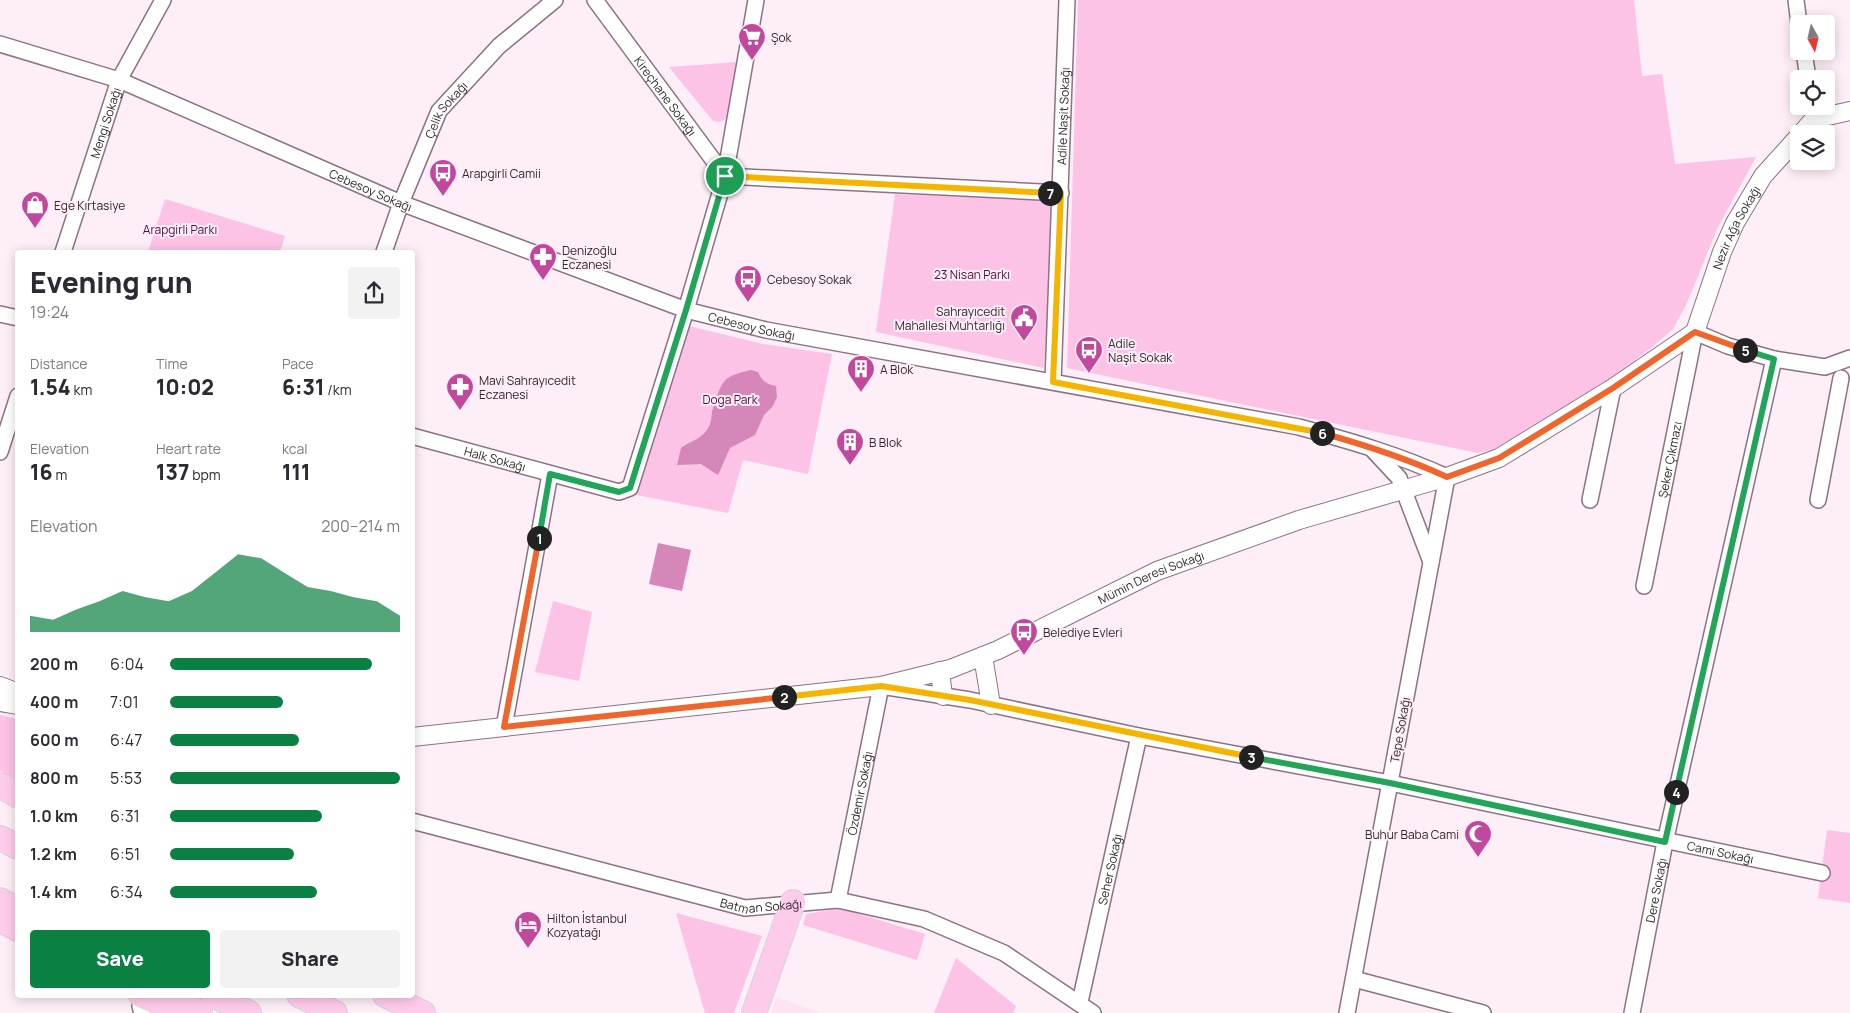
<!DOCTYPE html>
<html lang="en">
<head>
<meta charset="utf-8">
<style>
  body { margin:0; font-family:Manrope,sans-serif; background:#f2f2f3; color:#2b2b33; height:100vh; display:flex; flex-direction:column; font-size:19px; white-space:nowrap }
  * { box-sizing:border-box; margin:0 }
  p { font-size:16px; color:#7c7c81 }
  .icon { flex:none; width:28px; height:28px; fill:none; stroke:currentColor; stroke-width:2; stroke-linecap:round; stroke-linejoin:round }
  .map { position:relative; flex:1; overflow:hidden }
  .sheet { position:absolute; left:15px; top:250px; width:400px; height:748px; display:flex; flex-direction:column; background:#fff; border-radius:5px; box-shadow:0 2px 12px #0003 }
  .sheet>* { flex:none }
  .needle { width:32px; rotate:172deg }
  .tools { position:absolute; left:1790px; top:15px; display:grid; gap:10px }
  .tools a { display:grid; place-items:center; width:45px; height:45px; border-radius:5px; background:#fff; box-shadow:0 2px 12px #0003; font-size:25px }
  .pin { position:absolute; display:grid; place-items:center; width:42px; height:42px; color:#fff; margin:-21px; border:2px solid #fff; border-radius:50%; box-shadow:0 1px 5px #0007 }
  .km { position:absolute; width:25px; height:25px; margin:-12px; border-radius:50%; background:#222; color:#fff; font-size:14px; line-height:25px; text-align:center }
  .round { display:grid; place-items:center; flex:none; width:52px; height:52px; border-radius:5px; background:#f2f2f3 }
  .overview { display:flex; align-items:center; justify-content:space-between; height:85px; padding:0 15px }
  h1 { font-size:28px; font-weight:800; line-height:38px }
  .figures { display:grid; grid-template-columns:repeat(3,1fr); gap:8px; height:85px; padding:5px 15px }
  .figures div { display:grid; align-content:center }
  .figures b { font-size:21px; font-weight:800 }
  .figures small { font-size:14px; font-weight:400 }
  .figures p { font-size:14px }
  .chart { height:140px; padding:10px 15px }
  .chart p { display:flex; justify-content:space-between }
  .chart svg { width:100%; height:90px; margin-top:5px; fill:#0b8043; opacity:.7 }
  .cta { display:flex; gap:10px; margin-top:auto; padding:10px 15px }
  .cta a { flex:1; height:58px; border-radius:5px; background:#0b8043; color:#fff; font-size:20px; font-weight:800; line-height:58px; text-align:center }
  .cta a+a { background:#f2f2f3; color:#2b2b33 }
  ul { padding:0 15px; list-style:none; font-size:16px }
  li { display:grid; grid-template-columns:80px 60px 1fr; align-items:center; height:38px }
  li i { height:12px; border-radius:6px; background:#0b8043 }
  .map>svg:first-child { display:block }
</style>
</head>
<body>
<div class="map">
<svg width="1850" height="1013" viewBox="0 0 1850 1013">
  <rect width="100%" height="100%" fill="#feeef7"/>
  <path fill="#fee3f3" d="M777,997l42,16h-47z"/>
  <path fill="#fcc3e6" d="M1078,0h556l8,76 20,-2 13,90 81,-7 -39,72 -30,74 -14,26 -22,19 -53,40 -104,61 -16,4 -411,-85z
    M737,62l-10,56 -7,4 -7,-1 -44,-54z
    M895,194l159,6 -10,168 -168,-36z
    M165,199l120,37 -5,16h-132z
    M689,326l74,18 69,10 -24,120 -65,-14 -15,53 -96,-19z
    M553,601l39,11 -13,69 -44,-9z
    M0,715l17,4v61l-17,-9z
    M1827,830l23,3v70l-32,-5z
    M840,908l85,26 -8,26 -114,-35 3,-11z
    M676,913l86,23 -28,77h-29z
    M956,958l60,48 -3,7h-79z"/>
  <path fill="#d487b8" d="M751,370l7,2c4,9 8,12 18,14l1,11 -4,9 -9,9 -9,20 -25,13 -12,27 -17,-11 -24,1 4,-17c11,-8 23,-9 29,-24 2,-5 1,-11 3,-16 10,-28 8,-31 38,-38z
    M658,543l33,7 -9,41 -33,-7z"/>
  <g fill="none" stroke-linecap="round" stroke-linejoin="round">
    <defs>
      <g id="minor">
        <path id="s1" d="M595,0l130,176"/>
        <path d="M1796,0l3,24"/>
        <path id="s2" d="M0,44l119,36 282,123 285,107 80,20 533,97c51,14 100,28 148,50l-100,536"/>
        <path d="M1804,51l4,28"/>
        <path d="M725,176l336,17"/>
        <path id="s3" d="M63,252l56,-172 44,-80"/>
        <path id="s4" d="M384,252l17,-49 38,-92 60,-65 56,-46"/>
        <path d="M0,314l18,4"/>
        <path id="s5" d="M1053,382l14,-382"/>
        <path id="s6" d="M412,436l207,56 11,-4 56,-178 39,-134 31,-176"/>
        <path d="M1372,449l27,29 32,84"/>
        <path d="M0,452l18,-56"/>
        <path d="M1590,500l23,-112"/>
        <path d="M1818,500l23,-122"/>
        <path id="s7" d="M1644,586l51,-254 33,14 46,13 51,8 25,-9"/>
        <path d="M504,727l46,-253"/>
        <path id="s8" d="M412,821l333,87 93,-8 86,19 80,34 89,60"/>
        <path id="s9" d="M838,900l43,-214 89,14 169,36 251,47 432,90"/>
        <path d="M1354,979l129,34"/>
        <path id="s10" d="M1080,1002l59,-266"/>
        <path d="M142,1013l-2,-7 4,-10"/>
        <path id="s11" d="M1632,1013l33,-171 109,-483"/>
      </g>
      <g id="tertiary">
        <path d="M1801,134l13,-15 36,-8"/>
        <path d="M983,656l8,49"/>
        <path d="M940,671l3,25"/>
        <path d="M0,686l18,7"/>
        <path d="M0,702l18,3"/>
        <path id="s12" d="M412,737l469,-51 69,-17 48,-19 159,-79 142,-51 148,-43 52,-19 114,-70 82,-56 27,-80 13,-29 28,-47 36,-40"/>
      </g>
      <path id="trunk" d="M0,785l18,11
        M0,838l18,9
        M0,900l18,10
        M0,920l18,9
        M141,995l39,18
        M213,995l36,18
        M299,995l36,18
        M385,995l38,18
        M168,996l32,17
        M754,1013l39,-111"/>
    </defs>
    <use href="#minor" stroke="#8b7382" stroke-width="18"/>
    <use href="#tertiary" stroke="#8b7382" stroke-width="20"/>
    <use href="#trunk" stroke="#d6d4d5" stroke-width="26"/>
    <use href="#minor" stroke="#fff" stroke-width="15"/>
    <use href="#tertiary" stroke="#fff" stroke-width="18"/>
    <use href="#trunk" stroke="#fecceb" stroke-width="24"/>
  </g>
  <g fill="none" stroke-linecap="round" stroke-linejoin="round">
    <defs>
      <path id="split-1" d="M539,538l11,-64 69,18 11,-4 56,-178 39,-134"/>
      <path id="split-2" d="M539,538l-35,189 280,-30"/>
      <path id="split-3" d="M784,697l97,-11 89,14 281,57"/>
      <path id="split-4" d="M1251,757l139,26 275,59 11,-50"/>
      <path id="split-5" d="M1676,792l98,-433 -29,-9"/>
      <path id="split-6" d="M1322,433c43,12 84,25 125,44l52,-19 114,-70 82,-56 50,18"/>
      <path id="split-7" d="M1050,193h11l-8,189 269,51"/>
      <path id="split-8" d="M725,176l325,17"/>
    </defs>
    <use href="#split-1" stroke="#fff" stroke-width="10"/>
    <use href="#split-2" stroke="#fff" stroke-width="10"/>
    <use href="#split-3" stroke="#fff" stroke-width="10"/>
    <use href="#split-4" stroke="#fff" stroke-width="10"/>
    <use href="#split-5" stroke="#fff" stroke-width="10"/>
    <use href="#split-6" stroke="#fff" stroke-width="10"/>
    <use href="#split-7" stroke="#fff" stroke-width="10"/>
    <use href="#split-8" stroke="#fff" stroke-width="10"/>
    <use href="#split-1" stroke="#22a559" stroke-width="6"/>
    <use href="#split-2" stroke="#f0652b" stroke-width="6"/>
    <use href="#split-3" stroke="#f5b400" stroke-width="6"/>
    <use href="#split-4" stroke="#22a559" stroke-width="6"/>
    <use href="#split-5" stroke="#22a559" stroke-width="6"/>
    <use href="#split-6" stroke="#f0652b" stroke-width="6"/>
    <use href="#split-7" stroke="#f5b400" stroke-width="6"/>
    <use href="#split-8" stroke="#f5b400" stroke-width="6"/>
  </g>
  <defs>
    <symbol id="supermarket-pin" viewBox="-11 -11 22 30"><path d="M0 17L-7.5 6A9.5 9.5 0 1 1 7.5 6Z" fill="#c1499d" stroke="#feeef7"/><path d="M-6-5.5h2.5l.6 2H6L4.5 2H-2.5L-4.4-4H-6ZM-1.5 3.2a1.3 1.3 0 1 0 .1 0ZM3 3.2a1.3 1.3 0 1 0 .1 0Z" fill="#fff"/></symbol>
    <symbol id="bus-pin" viewBox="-11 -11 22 30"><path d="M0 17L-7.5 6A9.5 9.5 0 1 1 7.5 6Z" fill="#c1499d" stroke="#feeef7"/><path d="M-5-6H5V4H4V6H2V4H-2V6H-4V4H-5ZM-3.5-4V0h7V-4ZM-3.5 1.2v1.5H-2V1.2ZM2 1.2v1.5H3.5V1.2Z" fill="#fff"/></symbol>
    <symbol id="shop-pin" viewBox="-11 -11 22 30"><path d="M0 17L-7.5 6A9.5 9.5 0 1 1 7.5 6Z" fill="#c1499d" stroke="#feeef7"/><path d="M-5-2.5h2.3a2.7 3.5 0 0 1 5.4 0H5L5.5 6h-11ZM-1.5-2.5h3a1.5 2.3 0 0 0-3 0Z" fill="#fff"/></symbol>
    <symbol id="pharmacy-pin" viewBox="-11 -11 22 30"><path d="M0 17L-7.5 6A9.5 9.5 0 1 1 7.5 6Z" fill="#c1499d" stroke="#feeef7"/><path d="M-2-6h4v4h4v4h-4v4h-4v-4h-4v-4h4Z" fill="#fff"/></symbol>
    <symbol id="civic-pin" viewBox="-11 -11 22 30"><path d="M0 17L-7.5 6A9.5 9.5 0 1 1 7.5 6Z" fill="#c1499d" stroke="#feeef7"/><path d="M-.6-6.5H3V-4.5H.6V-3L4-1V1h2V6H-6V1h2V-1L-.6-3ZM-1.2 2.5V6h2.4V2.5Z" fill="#fff"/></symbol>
    <symbol id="building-pin" viewBox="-11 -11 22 30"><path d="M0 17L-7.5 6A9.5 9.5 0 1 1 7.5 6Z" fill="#c1499d" stroke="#feeef7"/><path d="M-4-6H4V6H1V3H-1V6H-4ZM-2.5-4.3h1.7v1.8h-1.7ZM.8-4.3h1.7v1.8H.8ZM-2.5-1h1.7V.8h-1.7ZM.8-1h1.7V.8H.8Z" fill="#fff"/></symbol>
    <symbol id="mosque-pin" viewBox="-11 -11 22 30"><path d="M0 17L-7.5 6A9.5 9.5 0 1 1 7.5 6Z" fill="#c1499d" stroke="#feeef7"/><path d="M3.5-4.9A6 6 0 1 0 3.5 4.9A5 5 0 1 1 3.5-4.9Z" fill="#fff"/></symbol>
    <symbol id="hotel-pin" viewBox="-11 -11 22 30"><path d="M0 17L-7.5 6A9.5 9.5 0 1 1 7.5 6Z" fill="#c1499d" stroke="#feeef7"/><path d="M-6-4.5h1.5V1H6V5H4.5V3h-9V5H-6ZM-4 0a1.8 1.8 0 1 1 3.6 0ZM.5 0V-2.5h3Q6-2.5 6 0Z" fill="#fff"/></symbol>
  </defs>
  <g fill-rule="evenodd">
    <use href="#supermarket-pin" x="736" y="21" width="32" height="43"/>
    <use href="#bus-pin" x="427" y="157" width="32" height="43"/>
    <use href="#shop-pin" x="19" y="189" width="32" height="43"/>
    <use href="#pharmacy-pin" x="527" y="241" width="32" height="43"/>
    <use href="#bus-pin" x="732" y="263" width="32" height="43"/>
    <use href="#civic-pin" x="1008" y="302" width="32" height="43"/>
    <use href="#bus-pin" x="1073" y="334" width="32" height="43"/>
    <use href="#building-pin" x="845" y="353" width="32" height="43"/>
    <use href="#pharmacy-pin" x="444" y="371" width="32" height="43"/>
    <use href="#building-pin" x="834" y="426" width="32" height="43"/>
    <use href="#bus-pin" x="1008" y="616" width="32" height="43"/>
    <use href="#mosque-pin" x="1462" y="818" width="32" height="43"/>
    <use href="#hotel-pin" x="512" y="909" width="32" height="43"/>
  </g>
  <g text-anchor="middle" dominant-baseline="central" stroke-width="4" stroke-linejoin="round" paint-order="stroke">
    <g font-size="12" fill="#32282e" stroke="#feeef7" text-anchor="start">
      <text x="771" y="37">Şok</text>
      <text x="462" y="173">Arapgirli Camii</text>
      <text x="54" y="205">Ege Kırtasiye</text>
      <text x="562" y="250">Denizoğlu<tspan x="562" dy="14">Eczanesi</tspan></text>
      <text x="767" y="279">Cebesoy Sokak</text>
      <text x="1005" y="311" text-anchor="end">Sahrayıcedit<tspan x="1005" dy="14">Mahallesi Muhtarlığı</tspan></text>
      <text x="1108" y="343">Adile<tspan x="1108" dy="14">Naşit Sokak</tspan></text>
      <text x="880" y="369">A Blok</text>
      <text x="479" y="380">Mavi Sahrayıcedit<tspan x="479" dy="14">Eczanesi</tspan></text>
      <text x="869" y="442">B Blok</text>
      <text x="1043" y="632">Belediye Evleri</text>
      <text x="1459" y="834" text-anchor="end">Buhur Baba Cami</text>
      <text x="547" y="918">Hilton İstanbul<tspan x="547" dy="14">Kozyatağı</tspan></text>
    </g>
    <g font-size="12" fill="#32282e" stroke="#feeef7">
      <text stroke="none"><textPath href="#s1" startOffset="119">Kireçhane Sokağı</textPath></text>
      <text stroke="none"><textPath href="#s4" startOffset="156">Çelik Sokağı</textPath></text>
      <text stroke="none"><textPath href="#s5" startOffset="266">Adile Naşit Sokağı</textPath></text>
      <text stroke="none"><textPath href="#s3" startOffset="136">Mengi Sokağı</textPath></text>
      <text stroke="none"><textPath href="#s2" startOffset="399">Cebesoy Sokağı</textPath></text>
      <text stroke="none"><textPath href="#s12" startOffset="1478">Nezir Ağa Sokağı</textPath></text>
      <text stroke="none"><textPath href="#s2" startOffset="804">Cebesoy Sokağı</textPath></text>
      <text stroke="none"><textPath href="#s6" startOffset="86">Halk Sokağı</textPath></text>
      <text stroke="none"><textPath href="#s7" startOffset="129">Şeker Çıkmazı</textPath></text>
      <text stroke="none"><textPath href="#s12" startOffset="764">Mümin Deresi Sokağı</textPath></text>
      <text transform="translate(1400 730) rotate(-80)">Tepe Sokağı</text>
      <text stroke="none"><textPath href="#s9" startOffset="109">Özdemir Sokağı</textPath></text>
      <text stroke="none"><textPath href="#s9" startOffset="1074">Cami Sokağı</textPath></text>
      <text stroke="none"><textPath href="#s10" startOffset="136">Seher Sokağı</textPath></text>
      <text stroke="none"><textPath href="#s11" startOffset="125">Dere Sokağı</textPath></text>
      <text stroke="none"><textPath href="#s8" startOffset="360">Batman Sokağı</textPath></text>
    </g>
    <g font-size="12" fill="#530e40" stroke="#feeef7">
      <text x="180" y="229">Arapgirli Parkı</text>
      <text x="972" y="274">23 Nisan Parkı</text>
      <text x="730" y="399">Doga Park</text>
    </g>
  </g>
</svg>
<div class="tools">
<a><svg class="needle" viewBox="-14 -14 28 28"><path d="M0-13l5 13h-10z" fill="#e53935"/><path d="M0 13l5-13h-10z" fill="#7c7c81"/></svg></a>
<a><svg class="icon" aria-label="locate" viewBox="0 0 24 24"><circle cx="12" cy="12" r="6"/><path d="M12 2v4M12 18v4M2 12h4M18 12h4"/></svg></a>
<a><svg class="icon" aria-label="layers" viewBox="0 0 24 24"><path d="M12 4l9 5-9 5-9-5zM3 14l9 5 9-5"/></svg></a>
</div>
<div class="pin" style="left:725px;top:176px;background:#1e9e55"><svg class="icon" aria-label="arrive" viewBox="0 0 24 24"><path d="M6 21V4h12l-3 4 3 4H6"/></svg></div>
<b class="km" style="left:539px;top:538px">1</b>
<b class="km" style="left:784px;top:697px">2</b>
<b class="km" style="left:1251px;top:757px">3</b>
<b class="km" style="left:1676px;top:792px">4</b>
<b class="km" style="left:1745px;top:350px">5</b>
<b class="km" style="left:1322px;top:433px">6</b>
<b class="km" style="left:1050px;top:193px">7</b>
<section class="sheet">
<div class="overview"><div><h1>Evening run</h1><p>19:24</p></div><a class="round"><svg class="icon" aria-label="share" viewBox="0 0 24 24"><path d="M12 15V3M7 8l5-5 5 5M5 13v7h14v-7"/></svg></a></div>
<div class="figures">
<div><p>Distance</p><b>1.54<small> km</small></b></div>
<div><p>Time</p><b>10:02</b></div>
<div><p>Pace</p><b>6:31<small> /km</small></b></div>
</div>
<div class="figures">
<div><p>Elevation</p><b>16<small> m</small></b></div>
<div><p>Heart rate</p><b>137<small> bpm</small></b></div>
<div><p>kcal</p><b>111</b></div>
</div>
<div class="chart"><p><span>Elevation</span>200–214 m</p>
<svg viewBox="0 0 160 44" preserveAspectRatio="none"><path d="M0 44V36L10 38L20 33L30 29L40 24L50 27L60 29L70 24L80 15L90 6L100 8L110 15L120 22L130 24L140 27L150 29L160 36V44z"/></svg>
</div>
<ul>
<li><b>200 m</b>6:04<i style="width:88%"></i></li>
<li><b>400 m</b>7:01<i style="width:49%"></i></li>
<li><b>600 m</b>6:47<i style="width:56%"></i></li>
<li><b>800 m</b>5:53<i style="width:100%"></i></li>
<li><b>1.0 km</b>6:31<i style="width:66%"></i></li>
<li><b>1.2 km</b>6:51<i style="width:54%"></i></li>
<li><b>1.4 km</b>6:34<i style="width:64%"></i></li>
</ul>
<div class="cta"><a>Save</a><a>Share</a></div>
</section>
</div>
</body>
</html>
